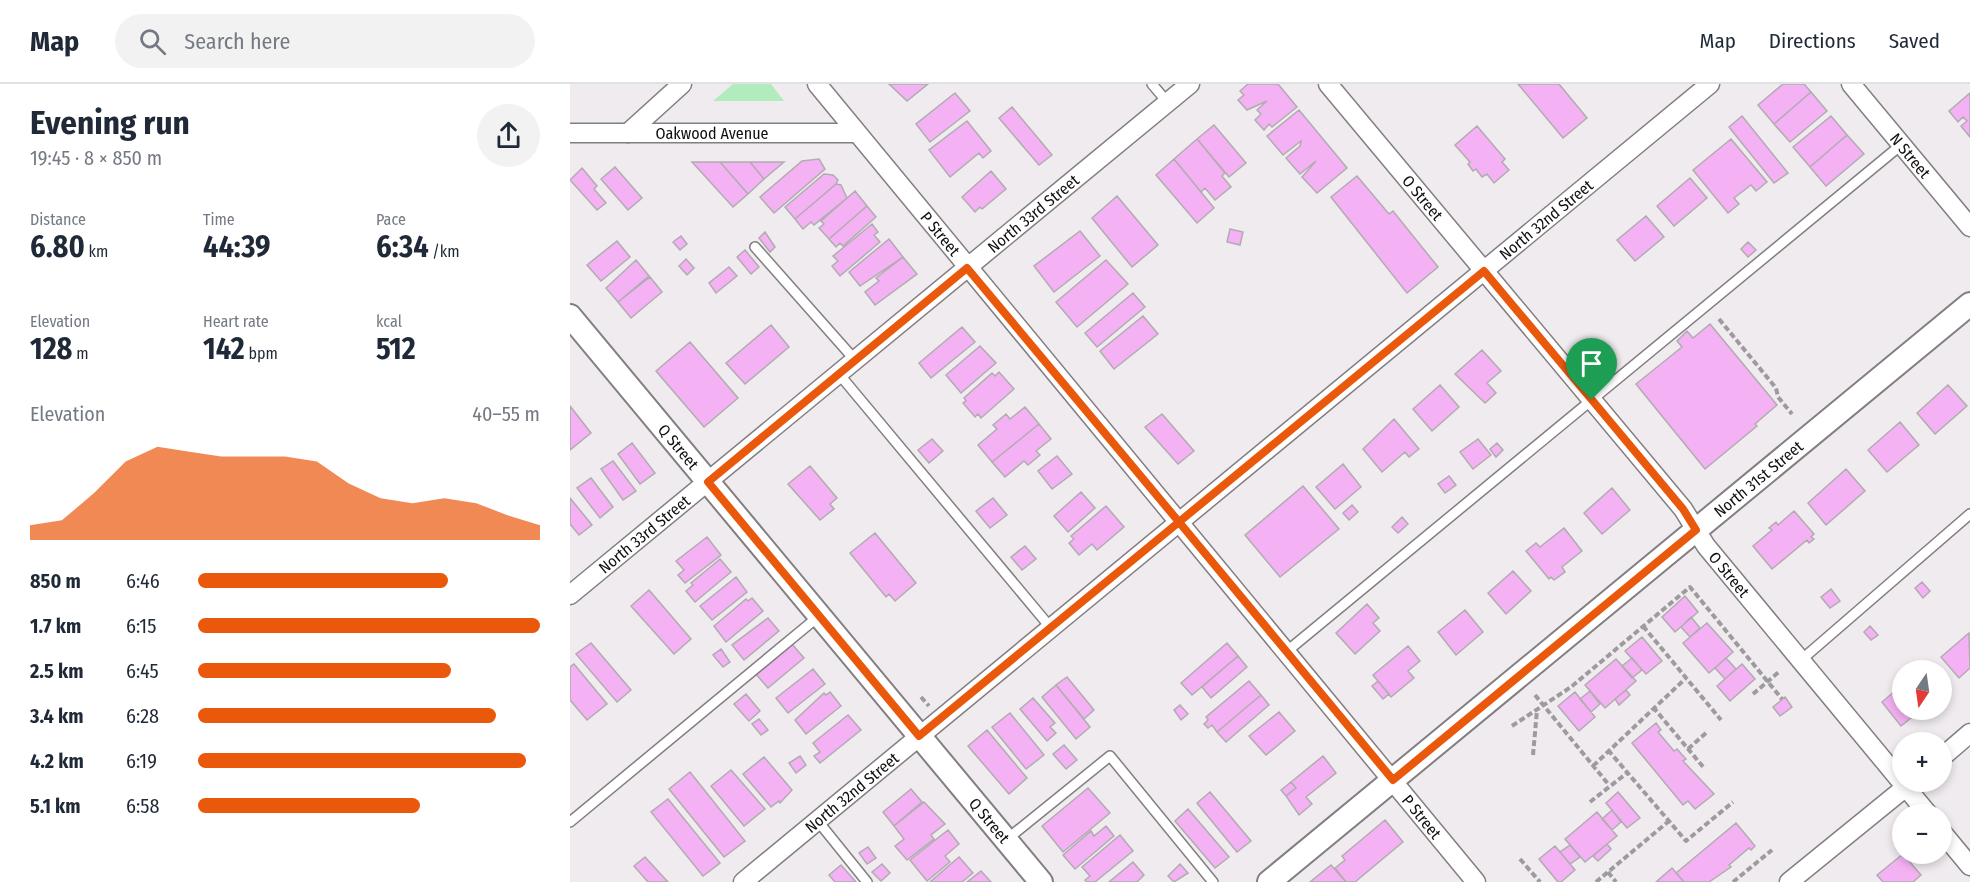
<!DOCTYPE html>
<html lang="en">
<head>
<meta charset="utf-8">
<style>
  body { margin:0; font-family:"Fira Sans Condensed",sans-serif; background:#f2f2f3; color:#1f2937; height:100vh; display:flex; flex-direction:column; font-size:22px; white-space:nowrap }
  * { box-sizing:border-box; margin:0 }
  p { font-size:20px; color:#747a83 }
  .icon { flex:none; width:33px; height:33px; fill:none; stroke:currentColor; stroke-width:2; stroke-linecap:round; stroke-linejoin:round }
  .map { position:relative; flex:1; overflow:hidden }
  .drawer { display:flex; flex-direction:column; background:#fff; width:570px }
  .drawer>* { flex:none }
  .needle { width:39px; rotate:193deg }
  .controls { position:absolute; left:1322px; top:576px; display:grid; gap:12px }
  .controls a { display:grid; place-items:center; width:60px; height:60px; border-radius:50%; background:#fff; box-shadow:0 3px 9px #0003; font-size:30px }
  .pin { position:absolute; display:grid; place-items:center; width:51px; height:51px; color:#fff; margin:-62px -26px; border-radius:50% 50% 50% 0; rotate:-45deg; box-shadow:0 0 6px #0007 }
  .pin .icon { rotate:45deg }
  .round { display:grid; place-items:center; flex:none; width:63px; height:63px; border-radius:32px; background:#f2f2f3 }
  .head { display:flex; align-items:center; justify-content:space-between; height:102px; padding:0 30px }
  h1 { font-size:33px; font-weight:700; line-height:45px }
  .metrics { display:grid; grid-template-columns:repeat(3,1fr); gap:9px; height:102px; padding:6px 30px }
  .metrics div { display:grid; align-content:center }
  .metrics b { font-size:30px; font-weight:700 }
  .metrics small { font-size:16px; font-weight:400 }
  .metrics p { font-size:16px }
  .chart { height:168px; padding:12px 30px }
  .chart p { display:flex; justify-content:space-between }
  .chart svg { width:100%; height:108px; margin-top:6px; fill:#ea580c; opacity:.7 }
  ul { padding:0 30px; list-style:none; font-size:20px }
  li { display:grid; grid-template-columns:96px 72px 1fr; align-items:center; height:45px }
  li i { height:15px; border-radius:8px; background:#ea580c }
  header { display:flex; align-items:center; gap:36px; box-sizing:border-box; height:84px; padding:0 30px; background:#fff; border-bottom:2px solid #e0e1e3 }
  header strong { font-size:28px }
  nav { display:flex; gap:33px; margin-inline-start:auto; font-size:21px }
  .search { width:420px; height:54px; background:#f2f2f3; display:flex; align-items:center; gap:15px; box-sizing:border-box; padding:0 21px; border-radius:33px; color:#747a83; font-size:22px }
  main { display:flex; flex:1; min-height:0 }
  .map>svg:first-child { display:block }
</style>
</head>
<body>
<header>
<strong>Map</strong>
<div class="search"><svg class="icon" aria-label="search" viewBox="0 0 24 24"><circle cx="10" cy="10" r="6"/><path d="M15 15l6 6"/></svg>Search here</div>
<nav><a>Map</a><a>Directions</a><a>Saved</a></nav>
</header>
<main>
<section class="drawer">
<div class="head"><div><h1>Evening run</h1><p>19:45 · 8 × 850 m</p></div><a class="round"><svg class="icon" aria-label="share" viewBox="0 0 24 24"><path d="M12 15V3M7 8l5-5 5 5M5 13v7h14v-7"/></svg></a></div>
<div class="metrics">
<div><p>Distance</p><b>6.80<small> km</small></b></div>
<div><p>Time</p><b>44:39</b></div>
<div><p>Pace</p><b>6:34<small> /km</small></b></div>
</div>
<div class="metrics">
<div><p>Elevation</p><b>128<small> m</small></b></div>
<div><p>Heart rate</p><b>142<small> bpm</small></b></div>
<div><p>kcal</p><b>512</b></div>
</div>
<div class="chart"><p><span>Elevation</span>40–55 m</p>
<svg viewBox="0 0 160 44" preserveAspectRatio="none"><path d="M0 44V38L10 36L20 25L30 12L40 6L50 8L60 10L70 10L80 10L90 12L100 21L110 27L120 29L130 27L140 29L150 34L160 38V44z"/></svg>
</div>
<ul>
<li><b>850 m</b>6:46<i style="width:73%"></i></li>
<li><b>1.7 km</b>6:15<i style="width:100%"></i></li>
<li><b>2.5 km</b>6:45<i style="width:74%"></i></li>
<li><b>3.4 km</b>6:28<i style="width:87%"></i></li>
<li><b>4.2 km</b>6:19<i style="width:96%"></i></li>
<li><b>5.1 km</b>6:58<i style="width:65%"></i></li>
</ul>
</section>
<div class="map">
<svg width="1400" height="798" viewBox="0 0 1400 798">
  <rect width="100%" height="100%" fill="#efebef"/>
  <path fill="#b1ebbe" d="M163,0h38l13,17h-71z"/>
  <path fill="#f4b1f3" stroke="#b0acb0" stroke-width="1.5" d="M319,0h39l-21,17z
    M678,0h30l19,23 -25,20 -3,-3 -5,6 -9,-10 6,-6 -4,-4 10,-9 -20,9 -9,-10 6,-5 -4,-4z
    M948,0h41l28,34 -24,20z
    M1213,0h21l7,8 -37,32 -16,-19z
    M1241,8l16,19 -37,31 -16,-18z
    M385,9l15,18 -40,31 -14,-18z
    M1400,9v44l-9,-11 6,-5 -4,-4 -5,5 -9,-11z
    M442,23l40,48 -13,10 -40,-47z
    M729,26l48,58 -30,25 -15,-16 14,-16 -16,13 -14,-16 14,-12 1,-5 -18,14 -16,-19z
    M1172,32l46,57 -14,10 -45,-56z
    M1261,32l16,19 -37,32 -17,-20z
    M397,37l24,30 -8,7 -4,-5 -29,24 -21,-27z
    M644,41l32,38 -17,14 -32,-38z
    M907,42l28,33 -3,3 7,8 -15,13 -7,-9 -5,3 -6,-8 -3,2 -5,-7 2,-2 -15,-17z
    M1277,51l17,19 -38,32 -16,-19z
    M627,55l28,34 -3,3 9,11 -16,13 -10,-12 -4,4 -27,-33z
    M1161,55l36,43 -11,9 -5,-6 -17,13 5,6 -11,9 -35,-43z
    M249,75l6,10 -51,44 -14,-16 42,-36z
    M604,75l40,49 -17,15 -41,-48z
    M122,78h28l28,32 -15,13z
    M150,78h30l14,17 -16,15z
    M180,78h34l-20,17z
    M45,83l27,31 -14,12 -27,-31z
    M12,84l15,18 -3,3 12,14 -9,7 -27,-30z
    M421,87l15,18 -24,20 -2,-2 -5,5 -13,-15z
    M254,90l9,1 5,5 -2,4 -41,35 -10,-12z
    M787,92l32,38 4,-3 45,56 -31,26 -76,-96z
    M1120,94l17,20 -33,28 -17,-20z
    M266,100l5,1 6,13 -33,27 -3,-3 -8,7 -8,-10z
    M285,107l12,15 -38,33 -10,-11 5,-4 -3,-3z
    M547,112l41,49 -26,22 -40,-49z
    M297,122l9,11 -33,29 -3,-3 -4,4 -7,-8z
    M1076,132l18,21 -29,24 -18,-21z
    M302,140l6,8 -4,3 6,7 -40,34 -8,-10 6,-5 -5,-5z
    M660,145l13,3 -3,13 -13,-3z
    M510,147l20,25 -46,36 -20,-26z
    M195,148l10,15 -5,5 -11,-14z
    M111,152l6,8 -7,6 -7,-8z
    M319,155l14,18 -43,29 -11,-14z
    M47,157l13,16 -29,24 -14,-16z
    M1178,158l8,8 -8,7 -7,-8z
    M175,166l14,17 -8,7 -14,-17z
    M333,173l14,17 -42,31 -10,-13 14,-11 -3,-3z
    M116,175l8,9 -7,7 -8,-9z
    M66,176l13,16 -31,26 -12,-14z
    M536,176l22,24 -51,43 -21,-25z
    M159,183l8,9 -21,17 -7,-10z
    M80,193l12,15 -31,26 -13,-16z
    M563,209l12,14 -48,40 -12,-14z
    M573,232l15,18 -44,35 -14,-18z
    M1140,240l67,81 -22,19 2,2 -52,43 -69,-85 46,-37 -5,-6 10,-10 6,7z
    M201,241l18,22 -44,37 -19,-21z
    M392,243l13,15 -44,36 -12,-15z
    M120,258l48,56 -34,29 -48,-56z
    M410,262l16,17 -35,30 -15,-18z
    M912,266l19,21 -14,12 9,10 -11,10 -30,-29z
    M429,288l15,17 -33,29 -3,-4 -3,3 -12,-14 3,-2 -2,-3 28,-25 3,3z
    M870,301l19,22 -27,24 -19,-22z
    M1378,301l19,21 -32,28 -18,-21z
    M0,322l21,27 -21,17z
    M455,323l14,17 -47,38 -14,-17 19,-16 -4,-4 13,-11 4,5z
    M592,330l32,37 -16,13 -33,-37z
    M824,335l25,30 -10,8 -4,-5 -23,20 -19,-23z
    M1330,338l19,23 -32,27 -19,-22z
    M469,340l12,15 -15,12 4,4 -12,10 -4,-4 -19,16 -13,-15z
    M362,355l11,12 -14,12 -11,-13z
    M908,355l13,16 -18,14 -13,-17z
    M62,359l23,30 -15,11 -22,-30z
    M927,359l6,7 -7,7 -6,-8z
    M487,372l15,18 -20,15 -14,-18z
    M43,377l23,30 -13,9 -22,-31z
    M773,380l18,23 -26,22 -19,-22z
    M240,382l27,32 -7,6 4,5 -14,11 -32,-36z
    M1276,385l19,22 -39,34 -18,-22z
    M879,392l7,9 -11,8 -7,-9z
    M21,394l22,29 -13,11 -23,-30z
    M733,402l36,43 -59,48 -35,-42z
    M1042,404l18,22 -28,24 -18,-21z
    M511,408l14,16 -27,24 -14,-16z
    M0,414l22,27 -13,10 -9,-11z
    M423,414l14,17 -17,13 -14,-17z
    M782,421l6,7 -9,8 -6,-7z
    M536,422l18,21 -27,23 -5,-6 -13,11 -10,-12 5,-4 -3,-3z
    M1224,427l20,23 -3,3 3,2 -5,4 -2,-3 -35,29 -19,-23 19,-16 -3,-2 7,-6 2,3z
    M832,433l6,7 -10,9 -6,-6z
    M994,444l18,23 -20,16 3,5 -11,8 -3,-3 -2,2 -23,-28 10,-8 4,4z
    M305,449l41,50 -21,18 -6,-7 -3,3 -36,-44z
    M137,453l14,18 -36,28 -7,-8 6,-5 -8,-9z
    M455,462l11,13 -14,11 -11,-13z
    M150,475l11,13 -36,30 -9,-11 7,-6 -2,-2z
    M943,487l18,20 -25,23 -18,-21z
    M166,493l11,15 -35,28 -12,-14z
    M1352,498l8,9 -7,7 -8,-10z
    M1261,505l9,12 -10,7 -9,-11z
    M79,506l42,49 -17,15 -43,-48z
    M1115,512l13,16 -23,20 -13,-15z
    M182,514l11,13 -37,31 -12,-16 32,-27 2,2z
    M797,520l12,14 -6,5 7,8 -25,23 -19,-21z
    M895,526l18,22 -27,23 -18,-23z
    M1121,533l9,11 -10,9 -9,-10z
    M198,534l11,13 -35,29 -12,-15z
    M1137,539l26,29 -24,21 -26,-30z
    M1300,542l8,9 -7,5 -7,-8z
    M1399,549l1,35 -11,10 -18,-21z
    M1072,553l20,24 -16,13 -21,-23z
    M21,559l40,47 -14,12 -41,-48z
    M221,559l13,15 -36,30 -13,-15z
    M657,559l11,13 -46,39 -11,-12z
    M838,562l12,15 -12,10 6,7 -23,19 -18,-22z
    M151,565l9,13 -7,5 -10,-12z
    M668,572l9,11 -36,31 -9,-11z
    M1062,574l10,12 -10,8 -10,-12z
    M1156,574l10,11 -11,10 -10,-11z
    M1046,575l20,22 -31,27 -20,-23z
    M4,580l33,40 -20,16 -17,-20v-33z
    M1172,580l13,15 -25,22 -13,-15z
    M243,585l12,15 -37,29 -12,-15z
    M497,593l27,33 -10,9 -28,-34z
    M679,597l12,14 -44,37 -5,-7 -4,3 -4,-4 4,-4 -2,-3z
    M808,597l11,13 -6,5 -11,-13z
    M486,601l34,42 -14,12 -34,-42z
    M1332,601v25h19l-20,16 -19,-24z
    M1056,606l4,5 -11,10 -4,-6z
    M1020,607l10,13 -9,8 -11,-13z
    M260,608l11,14 -35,28 -11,-14 29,-27 2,2z
    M1005,608l20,25 -16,14 -21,-25z
    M176,610l14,17 -11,10 -15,-17z
    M691,611l8,10 -43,37 -9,-10z
    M1215,613l7,10 -12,9 -7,-9z
    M463,614l22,25 -5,4 6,6 -9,8 -27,-32z
    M610,621l8,9 -7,6 -7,-10z
    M709,628l16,19 -29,24 -17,-19z
    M440,629l34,42 -18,14 -34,-42z
    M278,631l13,15 -41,33 -6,-7 6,-4 -7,-9z
    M189,635l9,11 -7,5 -9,-11z
    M1086,639l5,7 -3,2 16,19 3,-2 9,10 -3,2 31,33 -19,15 -7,-8 -5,4 -51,-62z
    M417,646l40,48 -18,16 -41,-48z
    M494,661l13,15 -11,9 -13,-15z
    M230,672l6,9 -10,8 -7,-10z
    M753,672l13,17 -30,24 6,7 -13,11 -13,-19 10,-8 -5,-6z
    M194,673l28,33 -12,13 -1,-2 -8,6 -28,-33z
    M161,686l34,39 -21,17 -33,-40z
    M120,688l55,69 -21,16 -55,-68z
    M721,698l5,6 -10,8 -5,-6z
    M518,704l22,25 -47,39 -21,-26z
    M341,705l11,13 -28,24 -11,-14z
    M640,708l41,49 -14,11 -40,-49z
    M1048,708l22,26 -13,10 -21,-25z
    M98,715l52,64 -17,13 -52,-64z
    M354,718l21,22 -14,11 3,4 -27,21 -12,-14 9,-7 -10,-13z
    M618,725l41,48 -14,11 -40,-47z
    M1042,726l9,12 -9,8 -10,-11z
    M1027,728l20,24 -32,26 -20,-23z
    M815,736l18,22 -48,40h-9l-11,-14 10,-8 -3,-4z
    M1166,739l19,23 -4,4 -2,-2 -20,17 2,2 -22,15h-25l-8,-9z
    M536,742l8,10 -39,33 -12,-14 28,-24 3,5z
    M378,746l11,14 -14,12 5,6 -23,19 -17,-21z
    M550,751l13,16 -38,31h-8l-2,-2 5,-4 -8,-9z
    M1037,760l4,5 -13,12 -5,-5z
    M1000,761l10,12 -10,7 -10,-12z
    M985,762l20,24 -14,12h-3l-19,-23z
    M298,763l8,11 -9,6 -8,-11z
    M1333,770l18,21 -8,7h-30l-6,-7z
    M75,773l23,25h-20l-14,-16z
    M389,773l14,16 -11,9h-32z
    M563,778l11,13 -7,7h-28z
    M312,780l8,9 -9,8 -9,-9z
    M610,780l8,9 -14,9 -6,-6z
    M271,781l15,17h-21l-6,-7z
    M761,781l15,17h-36z
    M1102,784l12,14h-28z
    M411,787l10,11h-24z"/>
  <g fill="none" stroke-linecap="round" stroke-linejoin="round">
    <defs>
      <path id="service" d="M582,0l16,19
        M185,163l100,113
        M269,290l212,254
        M716,568l615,-507
        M1230,577l170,-147
        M247,736l50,62
        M0,738l249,-206
        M436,756l104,-84 103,126"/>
      <g id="minor">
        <path id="s1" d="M247,0l659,798"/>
        <path id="s2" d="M758,0l355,425 23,37 222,268"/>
        <path id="s3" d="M1281,0l119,143"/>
        <path id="s4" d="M0,49h285"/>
        <path d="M58,49l54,-49"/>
        <path id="s5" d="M0,511l620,-511"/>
        <path d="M1371,674l29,-25"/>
        <path d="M1371,747l29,35"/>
        <path id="s6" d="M173,798l967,-798"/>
        <path d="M1219,798l123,-100"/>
      </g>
      <g id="tertiary">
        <path id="s7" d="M0,232l471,566"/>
        <path id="s8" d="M699,798l701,-578"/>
      </g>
    </defs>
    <use href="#service" stroke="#827e82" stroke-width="12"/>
    <use href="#minor" stroke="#827e82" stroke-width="21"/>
    <use href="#tertiary" stroke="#827e82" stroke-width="26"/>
    <path stroke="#9e9b9e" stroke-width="4" stroke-dasharray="6 3" stroke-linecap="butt" d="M1149,235l57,69 2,9 14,17
      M1073,542l78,94
      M1183,610l27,-23
      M965,611l74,90
      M351,613l8,9
      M1083,623l51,61
      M942,642l59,-39 119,-100 92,112
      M1118,665l18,-16
      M1038,666l78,91 47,-39
      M963,671l4,-45
      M1023,682l93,-88
      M1020,718l37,-29
      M950,775l20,23
      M1038,788l8,10
      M1026,798l73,-61
      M1163,798l39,-32"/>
    <use href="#service" stroke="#fff" stroke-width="9"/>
    <use href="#minor" stroke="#fff" stroke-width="18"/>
    <use href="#tertiary" stroke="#fff" stroke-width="22"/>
  </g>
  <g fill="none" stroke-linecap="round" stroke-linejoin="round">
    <defs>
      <path id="route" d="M1022,316l-108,-129 -305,251 -212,-254 -259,214 211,254 260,-214 214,258 303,-250 -13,-21 -91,-109"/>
    </defs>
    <use href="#route" stroke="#fff" stroke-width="12"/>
    <use href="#route" stroke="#ea580c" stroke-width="8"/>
  </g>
  <g text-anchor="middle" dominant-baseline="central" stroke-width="5" stroke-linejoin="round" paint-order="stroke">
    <g font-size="16" fill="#100f10" stroke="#fcf8fc">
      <text stroke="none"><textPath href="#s4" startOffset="142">Oakwood Avenue</textPath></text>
      <text stroke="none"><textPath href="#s3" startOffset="93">N Street</textPath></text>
      <text stroke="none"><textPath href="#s2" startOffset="148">O Street</textPath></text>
      <text stroke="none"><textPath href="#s5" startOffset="600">North 33rd Street</textPath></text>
      <text stroke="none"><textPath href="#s6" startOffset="1041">North 32nd Street</textPath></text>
      <text stroke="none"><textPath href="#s1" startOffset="194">P Street</textPath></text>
      <text stroke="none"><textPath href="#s7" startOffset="170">Q Street</textPath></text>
      <text stroke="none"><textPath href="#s8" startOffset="634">North 31st Street</textPath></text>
      <text stroke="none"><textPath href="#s5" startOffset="96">North 33rd Street</textPath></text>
      <text stroke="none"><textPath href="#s2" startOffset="634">O Street</textPath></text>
      <text stroke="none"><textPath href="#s6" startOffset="141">North 32nd Street</textPath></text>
      <text stroke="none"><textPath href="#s1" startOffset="950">P Street</textPath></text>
      <text stroke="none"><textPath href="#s7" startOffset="656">Q Street</textPath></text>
    </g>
  </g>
</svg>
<div class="controls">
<a><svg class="needle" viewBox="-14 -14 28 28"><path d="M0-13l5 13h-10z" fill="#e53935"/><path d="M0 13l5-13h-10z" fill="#747a83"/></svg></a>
<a>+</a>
<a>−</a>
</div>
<div class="pin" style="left:1022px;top:316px;background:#1e9e55"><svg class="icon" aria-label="arrive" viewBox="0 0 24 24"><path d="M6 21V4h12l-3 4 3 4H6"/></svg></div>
</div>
</main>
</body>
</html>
